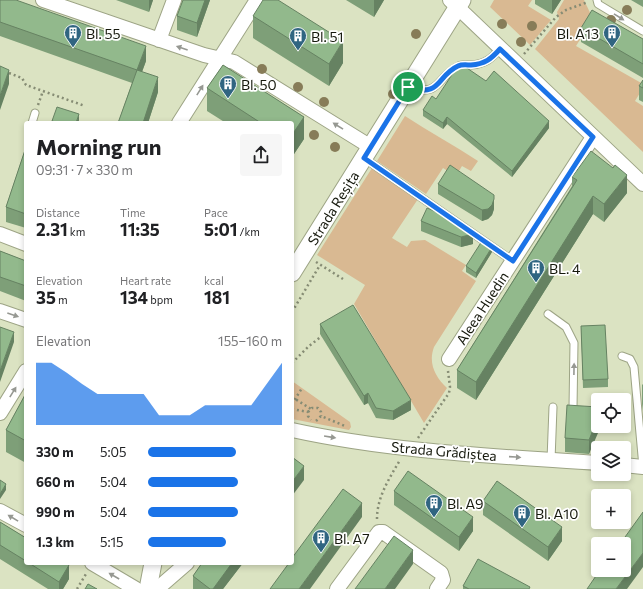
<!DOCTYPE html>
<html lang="en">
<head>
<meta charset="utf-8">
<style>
  body { margin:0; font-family:Commissioner,sans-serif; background:#f6f6f6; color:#202124; height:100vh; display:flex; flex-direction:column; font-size:15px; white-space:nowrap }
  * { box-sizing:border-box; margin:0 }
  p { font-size:13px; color:#757577 }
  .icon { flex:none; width:22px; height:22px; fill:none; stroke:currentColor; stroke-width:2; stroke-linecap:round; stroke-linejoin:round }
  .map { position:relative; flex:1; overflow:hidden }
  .drawer { position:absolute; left:24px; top:121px; width:270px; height:444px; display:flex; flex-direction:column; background:#fff; border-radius:4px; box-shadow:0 2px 6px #0003 }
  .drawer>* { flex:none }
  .buttons { position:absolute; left:591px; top:393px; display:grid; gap:8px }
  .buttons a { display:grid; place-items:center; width:40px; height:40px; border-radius:4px; background:#fff; box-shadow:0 2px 6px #0003; font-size:20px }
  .pin { position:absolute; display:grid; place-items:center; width:34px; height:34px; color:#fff; margin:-17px; border:2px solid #fff; border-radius:50%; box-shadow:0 1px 4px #0007 }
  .round { display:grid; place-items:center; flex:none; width:42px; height:42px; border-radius:4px; background:#f6f6f6 }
  .headline { display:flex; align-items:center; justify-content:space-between; height:68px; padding:0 12px }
  h1 { font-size:22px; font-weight:700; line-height:30px }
  .figures { display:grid; grid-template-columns:repeat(3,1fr); gap:6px; height:68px; padding:4px 12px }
  .figures div { display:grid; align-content:center }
  .figures b { font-size:17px; font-weight:700 }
  .figures small { font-size:11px; font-weight:400 }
  .figures p { font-size:11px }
  .chart { height:112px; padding:8px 12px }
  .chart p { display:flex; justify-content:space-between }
  .chart svg { width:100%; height:72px; margin-top:4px; fill:#1a73e8; opacity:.7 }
  ul { padding:0 12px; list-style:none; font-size:13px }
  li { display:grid; grid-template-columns:64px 48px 1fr; align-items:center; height:30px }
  li i { height:10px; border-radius:5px; background:#1a73e8 }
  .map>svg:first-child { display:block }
</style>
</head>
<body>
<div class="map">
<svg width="643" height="589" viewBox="0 0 643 589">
  <rect width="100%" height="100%" fill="#dbe3c2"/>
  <path fill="#d9b992" d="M494,0h38l-4,6 23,14 -21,25 -40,-38z
    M564,0h20l9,19 -17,27 67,38v4l-8,13 8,5v46l-108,-103 24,-30 -2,-7z
    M405,116c24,16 49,29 73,45l-7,10 -9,-5 -6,10 -13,-8 -17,26 -49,-33z
    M372,168l46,31 -26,39 15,9 4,-6 14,-1 41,25 -4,6 14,10 -42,66c-6,16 1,30 13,41l-23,35 -70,-119 11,-19 -48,-30z
    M292,381l58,41 1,5 -2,3 -57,-11z"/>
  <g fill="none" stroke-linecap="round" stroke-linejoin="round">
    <defs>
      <path id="service" d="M597,0l1,4 45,27
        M408,87c34,11 28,-11 51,-21 3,-2 8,-1 12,-1 14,-1 20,-6 29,-16
        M32,123l3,-10
        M364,158l149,103
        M548,314l18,13 8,16 -1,65
        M622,356l8,3 4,8 9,100
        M551,460l2,-53"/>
      <path id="minor" d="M43,0l161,55 30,7 137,85
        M450,0l193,184
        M159,40l15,-40
        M179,123l78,-123
        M0,234l26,10
        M0,311l26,9
        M449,359l144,-222
        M0,413l26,-42
        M292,430c100,22 204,26 306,33
        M624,465l19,2
        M0,511l26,14
        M92,563l44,26
        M157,589l30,-26
        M337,589l42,-57h4l58,41 2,7 -6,9"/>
      <path id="tertiary" d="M292,273l170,-273
        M148,589l5,-26"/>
    </defs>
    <use href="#service" stroke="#9da485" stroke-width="9"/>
    <use href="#minor" stroke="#9da485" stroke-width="16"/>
    <use href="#tertiary" stroke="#9da485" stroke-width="19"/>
    <path stroke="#868c74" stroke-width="2.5" stroke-dasharray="2 3" stroke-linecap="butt" d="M524,54l32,-37 10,-7 22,-8
      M9,73l13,5 4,7 59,21
      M38,105l5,-14
      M316,262l27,17
      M292,312l28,-47
      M292,363l17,-17 13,-10
      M292,397l19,12
      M292,404l10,-16
      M292,409l16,3v4l3,4
      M308,412l4,-4h6l3,4v4
      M316,421l5,-5 24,10
      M418,438l31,-45 1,-6 -2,-16
      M377,519c0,-22 12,-40 23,-59
      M77,589l9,-15"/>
    <use href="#service" stroke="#fff" stroke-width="7"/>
    <use href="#minor" stroke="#fff" stroke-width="14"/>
    <use href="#tertiary" stroke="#fff" stroke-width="17"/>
  </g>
  <g fill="#877c58">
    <circle cx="627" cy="10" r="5"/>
    <circle cx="611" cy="20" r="5"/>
    <circle cx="502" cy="24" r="5"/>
    <circle cx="532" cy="26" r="5"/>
    <circle cx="416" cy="34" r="5"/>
    <circle cx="521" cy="42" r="5"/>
    <circle cx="262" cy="69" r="5"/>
    <circle cx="298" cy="87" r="5"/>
    <circle cx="393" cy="94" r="5"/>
    <circle cx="324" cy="102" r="5"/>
    <circle cx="314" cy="135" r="5"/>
    <circle cx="335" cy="147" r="5"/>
  </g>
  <path fill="#7e9f78" d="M0,0l146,61 -4,11 16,20 -10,31h-30l14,-40 -132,-47z
    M116,0h37l-4,12z
    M183,0h27l-13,37 -20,-7v-14z
    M346,0h38l-10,17z
    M535,0h26l-9,14 -17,-10z
    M631,0h12v7z
    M253,16l90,47 -14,23 -76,-48z
    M581,28l62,11v39l-62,-36z
    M223,65l81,52v22l-12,18v-34h-66l-19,-12v-23z
    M643,80v22l-4,-2v-14z
    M436,99l113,29 -37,49 -65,-53 -4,5 -20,-13v-6z
    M79,120l-1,3h-26v-2z
    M26,147v81l-20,-6v-15z
    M572,177l55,16 -23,29 -11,-8 -117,186 -19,-12v-18l115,-184z
    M438,184l56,25 -2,6 -4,4 -6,2 -44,-27z
    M421,221l45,3 7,20 -12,3 -40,-16z
    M0,251l26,10v40l-26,-10z
    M492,252l-16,26 -10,-6v-6z
    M320,324l91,86 -18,10 -17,-2 -8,-15 -4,2 -44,-71z
    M581,326l27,53v8l-25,1z
    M643,384v27l-1,-7v-19z
    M26,393v70l-20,-11v-22z
    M598,407l-9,47 -24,-2v-14z
    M394,491l79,40 -14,20 -65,-46z
    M483,501l79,40 -14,20 -65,-46z
    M0,522l26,16v25h39l4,16 -6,10h-15l-48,-30z
    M202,563h41l-20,26h-30v-13z
    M463,586l67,3h-67z"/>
  <path fill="#668262" d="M149,0h4l-4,12z
    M205,0h5l-13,37v-14z
    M374,0h10l-10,17z
    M552,0h9l-9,14z
    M343,41v22l-14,23v-22z
    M146,46v15l-9,24v-15z
    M9,70v14l-9,26v-14z
    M158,77v15l-10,31h-5z
    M79,114v6l-1,3h-2z
    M304,117v22l-12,18v-22z
    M447,117v7l-4,5v-6z
    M549,121v7l-37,49v-6z
    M627,175v18l-23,29v-18z
    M593,196v18l-117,186v-18z
    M494,199v10l-2,6 -4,4 -6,2v-11z
    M473,234v10l-12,3v-10z
    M492,247v5l-16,26v-5z
    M14,332v10l-14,40v-11z
    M368,393v10l-4,2v-9z
    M411,400v10l-18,10v-9z
    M598,418v8h3l-12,28v-14z
    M304,466v14l-12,16v-14z
    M6,484v6l-6,9v-5z
    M362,503v14l-52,72h-11z
    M473,517v14l-14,20v-14z
    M562,527v14l-14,20v-14z
    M413,550v14l-18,25h-10z
    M643,553v14l-16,22h-11z
    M232,563h11l-20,26h-10z
    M69,565v14l-6,10h-4v-7z"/>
  <path fill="#92b98c" stroke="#668262" d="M0,0h16l130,46 -9,24 -137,-48z
    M183,0h22l-8,23 -20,-7z
    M263,0h15l65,41 -14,23 -76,-48z
    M592,10l51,29v25l-62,-36z
    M461,64l25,17 8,-10 55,50 -37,50 -65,-54 -4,6 -20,-13 9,-14 4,3 21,-32z
    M223,65l81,52 -12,18v-12h-31l-54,-35z
    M0,66l9,4 -9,26z
    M137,70l21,7 -15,46h-25z
    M643,80v8l-4,-2z
    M57,107l22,7 -3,9h-17l-7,-2z
    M26,147v67l-20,-7z
    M591,151l22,17 2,-3 12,10 -23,29 -11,-8 -117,186 -19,-12 120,-190 -5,-3z
    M450,165l44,30v4l-2,6 -4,4 -6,1 -44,-26z
    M427,208l39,16 7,10 -12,3 -40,-16z
    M482,241l10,6 -16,26 -10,-7z
    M0,251l26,10v25l-26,-9z
    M353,305l58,95 -18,11 -17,-3 -8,-15 -4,3 -44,-72z
    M605,325l3,54 -25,1 -2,-54z
    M0,327l14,5 -14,39z
    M26,393v48l-20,-11z
    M567,405l31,2v11l-9,22 -24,-2z
    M292,457l12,9 -12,16z
    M408,471l65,46 -14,20 -65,-46z
    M0,480l6,4 -6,10z
    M497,481l65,46 -14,20 -65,-46z
    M343,489l19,14 -63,86h-29l19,-26h3v-5z
    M643,512v41l-27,36h-29l13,-19h24v-26h-4z
    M0,522l26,16v23l-26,-16z
    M394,536l19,14 -28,39h-30z
    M478,559l52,28 -1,2h-60l-6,-3z
    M29,563h36l4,2 -10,17z
    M202,563h30l-19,26h-3l-17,-13z
    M88,584l9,5h-12z"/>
  <defs><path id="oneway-solid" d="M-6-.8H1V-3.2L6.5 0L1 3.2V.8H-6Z"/></defs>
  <g fill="#969892">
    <use href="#oneway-solid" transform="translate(619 17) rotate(32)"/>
    <use href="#oneway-solid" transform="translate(182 48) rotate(-161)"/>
    <use href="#oneway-solid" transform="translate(200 90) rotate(-58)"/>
    <use href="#oneway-solid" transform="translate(338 126) rotate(-148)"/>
    <use href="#oneway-solid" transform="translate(13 315) rotate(19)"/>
    <use href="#oneway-solid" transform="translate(574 369) rotate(-89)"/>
    <use href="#oneway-solid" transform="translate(13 392) rotate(-58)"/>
    <use href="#oneway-solid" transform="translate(330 437) rotate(9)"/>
    <use href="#oneway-solid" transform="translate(515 457) rotate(4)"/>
    <use href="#oneway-solid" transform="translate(13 518) rotate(-149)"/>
    <use href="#oneway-solid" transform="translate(114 576) rotate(-150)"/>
  </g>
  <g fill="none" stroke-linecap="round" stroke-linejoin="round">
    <defs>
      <path id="route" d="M500,49l93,88 -80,124 -149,-103 44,-71c34,11 28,-11 50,-21 4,-2 9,-1 13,-1 14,-1 20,-6 29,-16z"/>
    </defs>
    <use href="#route" stroke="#fff" stroke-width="8"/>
    <use href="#route" stroke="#1a73e8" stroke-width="5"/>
  </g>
  <defs>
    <symbol id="building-pin" viewBox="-11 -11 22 30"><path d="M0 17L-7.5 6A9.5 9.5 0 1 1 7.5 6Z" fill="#306581" stroke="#fff"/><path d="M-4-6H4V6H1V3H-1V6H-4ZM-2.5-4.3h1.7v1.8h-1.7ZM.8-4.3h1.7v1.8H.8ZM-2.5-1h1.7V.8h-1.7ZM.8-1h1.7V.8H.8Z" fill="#fff"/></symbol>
  </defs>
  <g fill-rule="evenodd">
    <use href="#building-pin" x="63" y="23" width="20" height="27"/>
    <use href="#building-pin" x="602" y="23" width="20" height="27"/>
    <use href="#building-pin" x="288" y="26" width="20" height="27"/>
    <use href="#building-pin" x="218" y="74" width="20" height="27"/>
    <use href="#building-pin" x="526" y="258" width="20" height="27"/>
    <use href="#building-pin" x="424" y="493" width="20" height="27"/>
    <use href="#building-pin" x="512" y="503" width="20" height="27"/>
    <use href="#building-pin" x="311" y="528" width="20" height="27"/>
  </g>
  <g text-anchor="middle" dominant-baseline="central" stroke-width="3.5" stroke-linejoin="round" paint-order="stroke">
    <g font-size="14" fill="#16190d" stroke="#fff" text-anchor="start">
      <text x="86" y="33">Bl. 55</text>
      <text x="599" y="33" text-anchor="end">Bl. A13</text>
      <text x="311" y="36">Bl. 51</text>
      <text x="241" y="84">Bl. 50</text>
      <text x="549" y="268">BL. 4</text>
      <text x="447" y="503">Bl. A9</text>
      <text x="535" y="513">Bl. A10</text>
      <text x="334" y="538">Bl. A7</text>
    </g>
    <g font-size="14" fill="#16190d" stroke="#fff">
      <text transform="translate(333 208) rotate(-58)">Strada Reșița</text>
      <text transform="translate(482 308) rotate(-57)">Aleea Huedin</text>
      <text transform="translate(444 451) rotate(5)">Strada Grădiștea</text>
    </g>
  </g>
</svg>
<div class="buttons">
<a><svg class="icon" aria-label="locate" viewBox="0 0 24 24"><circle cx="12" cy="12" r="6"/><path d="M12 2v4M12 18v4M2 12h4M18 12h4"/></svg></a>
<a><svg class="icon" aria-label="layers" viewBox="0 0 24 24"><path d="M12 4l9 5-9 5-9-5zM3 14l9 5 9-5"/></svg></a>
<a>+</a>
<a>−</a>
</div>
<div class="pin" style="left:408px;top:87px;background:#1e9e55"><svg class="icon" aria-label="arrive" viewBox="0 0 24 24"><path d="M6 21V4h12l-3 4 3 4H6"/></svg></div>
<section class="drawer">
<div class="headline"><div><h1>Morning run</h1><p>09:31 · 7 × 330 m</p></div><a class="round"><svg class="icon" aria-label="share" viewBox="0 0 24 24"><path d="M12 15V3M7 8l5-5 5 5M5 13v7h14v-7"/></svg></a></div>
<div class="figures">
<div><p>Distance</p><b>2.31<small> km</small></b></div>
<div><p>Time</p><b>11:35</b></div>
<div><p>Pace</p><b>5:01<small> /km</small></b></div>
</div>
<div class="figures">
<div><p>Elevation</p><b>35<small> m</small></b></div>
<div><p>Heart rate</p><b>134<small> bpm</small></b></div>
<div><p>kcal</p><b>181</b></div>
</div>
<div class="chart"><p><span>Elevation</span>155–160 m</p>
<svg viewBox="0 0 160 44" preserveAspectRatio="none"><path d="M0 44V6L10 6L20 12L30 19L40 25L50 25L60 25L70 25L80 38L90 38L100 38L110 32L120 32L130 32L140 32L150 19L160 6V44z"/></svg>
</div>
<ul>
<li><b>330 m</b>5:05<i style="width:66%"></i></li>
<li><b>660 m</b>5:04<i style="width:67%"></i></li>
<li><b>990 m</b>5:04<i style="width:67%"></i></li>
<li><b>1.3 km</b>5:15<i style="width:58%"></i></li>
</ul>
</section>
</div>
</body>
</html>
